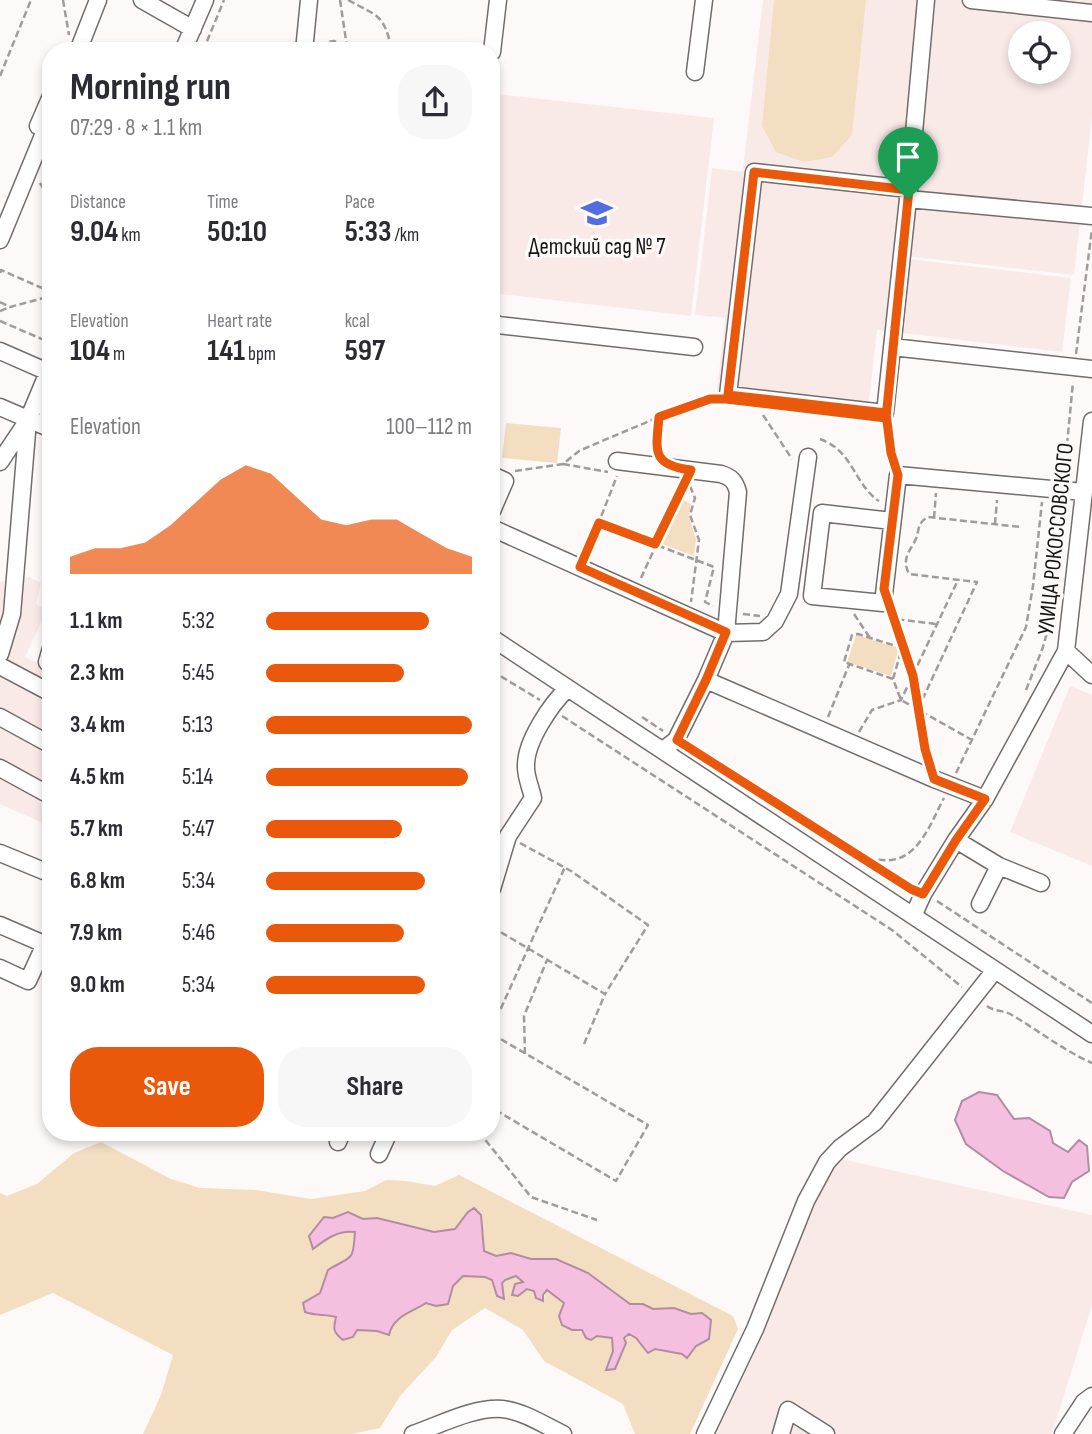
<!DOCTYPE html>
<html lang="en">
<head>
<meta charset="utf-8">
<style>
  body { margin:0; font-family:"Sofia Sans Condensed",sans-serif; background:#f7f7f7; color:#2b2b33; height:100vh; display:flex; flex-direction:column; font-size:26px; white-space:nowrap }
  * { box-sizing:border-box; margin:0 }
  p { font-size:23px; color:#7c7c81 }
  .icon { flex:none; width:38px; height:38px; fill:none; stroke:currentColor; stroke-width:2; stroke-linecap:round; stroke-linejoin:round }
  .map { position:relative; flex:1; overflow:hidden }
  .drawer { position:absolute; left:42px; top:42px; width:458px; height:1099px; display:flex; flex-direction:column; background:#fff; border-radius:28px; box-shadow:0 4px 10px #0003 }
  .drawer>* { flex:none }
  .buttons { position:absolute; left:1008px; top:21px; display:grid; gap:14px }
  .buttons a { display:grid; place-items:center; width:63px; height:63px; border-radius:50%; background:#fff; box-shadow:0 4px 10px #0003; font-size:35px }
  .pin { position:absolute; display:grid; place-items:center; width:60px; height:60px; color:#fff; margin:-72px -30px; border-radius:50% 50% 50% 0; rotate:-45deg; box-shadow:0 0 7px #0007 }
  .pin .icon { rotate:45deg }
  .round { display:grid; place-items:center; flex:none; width:74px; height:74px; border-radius:28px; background:#f7f7f7 }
  .overview { display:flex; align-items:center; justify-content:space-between; height:119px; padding:0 28px }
  h1 { font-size:38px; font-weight:700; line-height:52px }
  .figures { display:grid; grid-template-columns:repeat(3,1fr); gap:10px; height:119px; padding:7px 28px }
  .figures div { display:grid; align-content:center }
  .figures b { font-size:30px; font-weight:700 }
  .figures small { font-size:19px; font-weight:400 }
  .figures p { font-size:19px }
  .chart { height:196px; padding:14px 28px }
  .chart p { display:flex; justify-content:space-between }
  .chart svg { width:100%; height:126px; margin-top:7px; fill:#ea580c; opacity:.7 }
  .primary-button { display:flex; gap:14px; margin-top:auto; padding:14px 28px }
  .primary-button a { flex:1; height:80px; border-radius:28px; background:#ea580c; color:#fff; font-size:28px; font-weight:700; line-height:80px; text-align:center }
  .primary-button a+a { background:#f7f7f7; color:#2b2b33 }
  ul { padding:0 28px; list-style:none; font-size:23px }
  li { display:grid; grid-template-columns:112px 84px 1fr; align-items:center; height:52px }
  li i { height:18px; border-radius:9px; background:#ea580c }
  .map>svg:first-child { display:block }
</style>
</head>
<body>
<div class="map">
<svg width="1092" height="1434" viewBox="0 0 1092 1434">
  <rect width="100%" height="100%" fill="#fef9f9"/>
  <path fill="#f9eae8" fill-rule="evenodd" d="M763,0h329v118l-18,157 -168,-19 7,-68 -170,-19zM1020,33h39v39h-39z
    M496,94l218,24 -23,198 -199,-23v-160z
    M712,168l194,23 -6,67 171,20 -9,74 -185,-22 -9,79 -151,-18 8,-73 -30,-3z
    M29,577l12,6 -5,21 11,6 -22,47 26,13v157l-51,-23v-222z
    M1070,686l22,9v171l-82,-34z
    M837,1158l255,57v90l-40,129h-336l37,-77 49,-127z"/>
  <path fill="#f3dec1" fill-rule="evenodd" d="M774,0h92l-14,135 -20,22 -28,5 -28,-10 -14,-26z
    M506,423l55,5 -4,35 -55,-5z
    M678,497l13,7 -2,13 7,22 -2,17 -37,-14z
    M856,635l43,13 -8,28 -44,-14z
    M101,1142l70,37 29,9 56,2 55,9 54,-8 21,-11 20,1 29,5 24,-11 274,141 5,13 -48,105h-55l-12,-30 -79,-43 -21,-31 -38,-22 -33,22 -16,27 -36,39 -20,32 -28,6h-209l18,-39 12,-40 -120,-62 -53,22v-122l7,3 30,-12 37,-31zM348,1212l15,7 14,-1 57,14 21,-3 13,-17 15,19 1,20 12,5 15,-3 20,6h25l32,14 42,31h13l10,5 21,-1 17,6 11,-1 9,8 -2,18 -13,7 -9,12 -5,-4 -27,-5 -26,-15 -22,35 6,-18 -1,-13 -40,-8 -13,-14 5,-13 -17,-13 -4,10 -9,-9 -7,-3 -9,8 -6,-1 3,-11 8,-2 -7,-6 -11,4 -3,3 2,15 -7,-3 -4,-15 -8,-3 -22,-1 -10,10 -5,18 -12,2 -10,-3 -26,14 -9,11 -14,3 -20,-1 -14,10c-9,-8 -11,-11 -7,-22l-7,-3 -13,1 -13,-13 17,-10 8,-23 23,-12 4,-26 -11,-1 -17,7 6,-20z"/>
  <path fill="#f5bfe0" stroke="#b28ca2" stroke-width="2" d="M979,1092l18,3 17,24 15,-1 21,13 3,12 15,9 11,-12 8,6 2,25 -17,11 -8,16 -15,-1 -46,-26 -37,-27 -11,-24 7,-19z
    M474,1208l7,7 3,36 12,5 15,-3 20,6h25l32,14 42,31h13l10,5 21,-1 17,6 11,-1 9,7 -2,19 -13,7 -9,12 -5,-4 -27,-5 -7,4 -12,-15 -7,-4 -5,4 2,5 -11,26 -9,1 7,-19 -1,-13 -15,-2 -6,4 -5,-2 -4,-8h-10l-10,-5 -3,-9 5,-13 -17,-13 -4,5v6l-7,-3 -2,-7 -7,-2 -9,7 -6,-1 3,-11 8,-2 -7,-6 -11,4 -3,3 2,16 -7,-3 -5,-16 -7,-3 -22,-1 -10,10 -5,18 -12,2 -10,-3c-14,9 -33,13 -37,32l-12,-4 -20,-1 -4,7 -10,3c-10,-8 -10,-11 -7,-23 -11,-3 -20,-1 -31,-5l-2,-9 17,-10 8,-23c24,-15 25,-7 27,-38 -17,-2 -29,7 -42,17l-4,-13 15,-19 9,1 15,-6 15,7 14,-1 57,14 21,-3 13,-17z"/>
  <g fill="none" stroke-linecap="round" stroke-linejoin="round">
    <defs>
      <path id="minor" d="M142,0l51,29
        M926,0l-18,199 184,17
        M971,0l121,13
        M78,51l20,-51
        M183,51l22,-51
        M304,51l5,-51
        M492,52l6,-52
        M695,72l9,-72
        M38,126l13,-30
        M908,199l-23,214 -157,-18 26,-223 155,17
        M0,240l51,-124
        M492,321l6,4 196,22
        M892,347l200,22
        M0,351l48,21
        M51,398l-4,19 4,8
        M0,407l51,22
        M617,461l104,13c10,3 14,7 17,18l-12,141 -20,47 -30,60 -13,10
        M0,462l28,-42 23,-55
        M492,475l13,6 -13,30
        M892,521l-70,-8 -10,83 71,7 15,-128 186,17
        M492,528l234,105 37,-1 12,-11 14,-27 19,-137
        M492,638l600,396
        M51,648l-4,14 4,4
        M1066,651l26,24
        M0,654l12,-40 16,-194
        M0,666l51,27
        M706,680l228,99 51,20
        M0,717l51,28
        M0,768l51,28
        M956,840l43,26 42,17
        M0,853l51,21
        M492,889l16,-53 25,-38c-2,-10 -8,-23 -7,-33 0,-24 25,-61 42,-77
        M980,904l19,-38
        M914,914l9,-20 33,-54 29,-41 81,-148 26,-230
        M0,925l51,22
        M0,968l28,13 17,-37
        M338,1142l4,-10
        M379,1154l10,-22
        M413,1434c27,-9 60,-27 89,-25 21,2 42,16 61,25
        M705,1434l50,-105 51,-128 21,-39 13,-14 35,-26 120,-152
        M781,1434l7,-24 38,24
        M1063,1434l21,-32 8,-6"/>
    </defs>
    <use href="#minor" stroke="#726d6c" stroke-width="19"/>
    <path stroke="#a09c9c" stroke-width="2.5" stroke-dasharray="7 3.5" stroke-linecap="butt" d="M63,0l6,35
      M340,0l7,47
      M348,0c31,17 36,14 44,51
      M203,51l21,-51
      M326,51l2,-9 6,-1 13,6v4
      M0,76l31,-76
      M40,183l11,19
      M0,273l1,-3 50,22
      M0,302l10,5 41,-11
      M0,311l10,-4
      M0,321l51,22
      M47,353l4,-9
      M1076,354l16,-125
      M763,415l29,44
      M887,427l7,35
      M820,439c5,2 11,5 15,8 19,15 24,41 44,54
      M657,452l2,-35
      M563,464l45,8
      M515,471l48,-7 16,-13 23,-10 57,-24 55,-18
      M1053,474l12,-17
      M1070,476l-4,-21 7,-73
      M690,486l5,12 -5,17 9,25 -8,62
      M934,518l2,-25
      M599,523l115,44 -9,35 8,4
      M995,524l2,-24
      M586,555l31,-79
      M641,578l44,-96
      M893,613l20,63 6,47 9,36
      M743,614l17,2
      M854,614l16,24
      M887,618l49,6
      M492,671l48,29
      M893,679l9,-31 -44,-14 -6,1 -8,27 49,17 8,21 71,40
      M1026,690l17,-43 12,-44
      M918,709l59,-127 -68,-8c-9,-18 4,-25 8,-38 2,-9 2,-14 11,-19l93,10
      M562,716l330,214 70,57
      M642,717l21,14
      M828,717l21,-52
      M859,732l13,-22 29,-10 57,-120
      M689,748l222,141
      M956,773l70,-146 7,-41 9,-84
      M520,843l51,28 77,54 -43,69
      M868,859c7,0 16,2 23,1 29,-3 41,-40 53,-62
      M937,901l155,102
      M492,927l113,67 -21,50
      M987,1006c8,6 17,4 25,9 27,16 51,35 80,48
      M492,1028l73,-161
      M492,1034l156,91 -32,56 -124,-73
      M525,1054l-1,-38 23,-56
      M300,1132l24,7
      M479,1132l52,65 66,23"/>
    <use href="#minor" stroke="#fff" stroke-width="16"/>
  </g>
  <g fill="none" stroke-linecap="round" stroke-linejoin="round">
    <defs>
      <path id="route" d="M908,199l-22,219 -160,-19h-16l-51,18c-3,34 -8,48 32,53l-36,74 -56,-21 -19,44 146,65 -20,48 -29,60 234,149 12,5 33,-54 29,-41 -51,-20 -9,-30 -12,-73 -29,-87 14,-114 -7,-22 -5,-40 -158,-18 26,-223 155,18 -1,9"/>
    </defs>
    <use href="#route" stroke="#fff" stroke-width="14"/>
    <use href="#route" stroke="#ea580c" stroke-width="9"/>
  </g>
  <defs>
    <symbol id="school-bare" viewBox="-9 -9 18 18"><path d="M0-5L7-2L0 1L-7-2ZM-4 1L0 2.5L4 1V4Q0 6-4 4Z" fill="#546ce1" stroke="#fef9f9" stroke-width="2.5" paint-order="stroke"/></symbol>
  </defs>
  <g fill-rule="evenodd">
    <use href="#school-bare" x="575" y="191" width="44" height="44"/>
  </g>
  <g text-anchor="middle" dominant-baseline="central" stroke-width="7" stroke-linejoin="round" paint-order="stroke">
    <g font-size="23" fill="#161413" stroke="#fef9f9">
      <text x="597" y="247">Детский сад № 7</text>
    </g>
    <g font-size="23" fill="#161413" stroke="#fef9f9">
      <text transform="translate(1056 539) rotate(-84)">УЛИЦА РОКОССОВСКОГО</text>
    </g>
  </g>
</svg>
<div class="buttons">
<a><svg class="icon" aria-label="locate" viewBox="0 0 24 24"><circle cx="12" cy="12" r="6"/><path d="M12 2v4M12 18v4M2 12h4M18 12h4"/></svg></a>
</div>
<div class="pin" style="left:908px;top:199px;background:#1e9e55"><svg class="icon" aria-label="arrive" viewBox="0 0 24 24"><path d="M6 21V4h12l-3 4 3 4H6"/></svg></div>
<section class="drawer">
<div class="overview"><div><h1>Morning run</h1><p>07:29 · 8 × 1.1 km</p></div><a class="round"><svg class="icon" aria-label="share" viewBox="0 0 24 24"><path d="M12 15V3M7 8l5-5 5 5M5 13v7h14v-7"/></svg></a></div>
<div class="figures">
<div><p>Distance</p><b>9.04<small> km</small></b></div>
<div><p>Time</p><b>50:10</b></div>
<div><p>Pace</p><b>5:33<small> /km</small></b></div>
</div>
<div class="figures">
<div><p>Elevation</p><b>104<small> m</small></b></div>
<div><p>Heart rate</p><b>141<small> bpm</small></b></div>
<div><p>kcal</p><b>597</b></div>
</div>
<div class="chart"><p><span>Elevation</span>100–112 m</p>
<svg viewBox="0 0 160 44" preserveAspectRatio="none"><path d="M0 44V38L10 35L20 35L30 33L40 27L50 19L60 11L70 6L80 9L90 17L100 25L110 27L120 25L130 25L140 30L150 35L160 38V44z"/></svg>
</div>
<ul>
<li><b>1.1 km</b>5:32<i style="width:79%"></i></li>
<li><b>2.3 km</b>5:45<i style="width:67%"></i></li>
<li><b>3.4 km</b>5:13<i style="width:100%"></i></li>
<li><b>4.5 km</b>5:14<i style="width:98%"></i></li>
<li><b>5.7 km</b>5:47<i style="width:66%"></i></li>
<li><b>6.8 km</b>5:34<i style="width:77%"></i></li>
<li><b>7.9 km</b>5:46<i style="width:67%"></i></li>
<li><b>9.0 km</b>5:34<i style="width:77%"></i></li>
</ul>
<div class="primary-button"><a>Save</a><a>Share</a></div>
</section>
</div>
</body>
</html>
